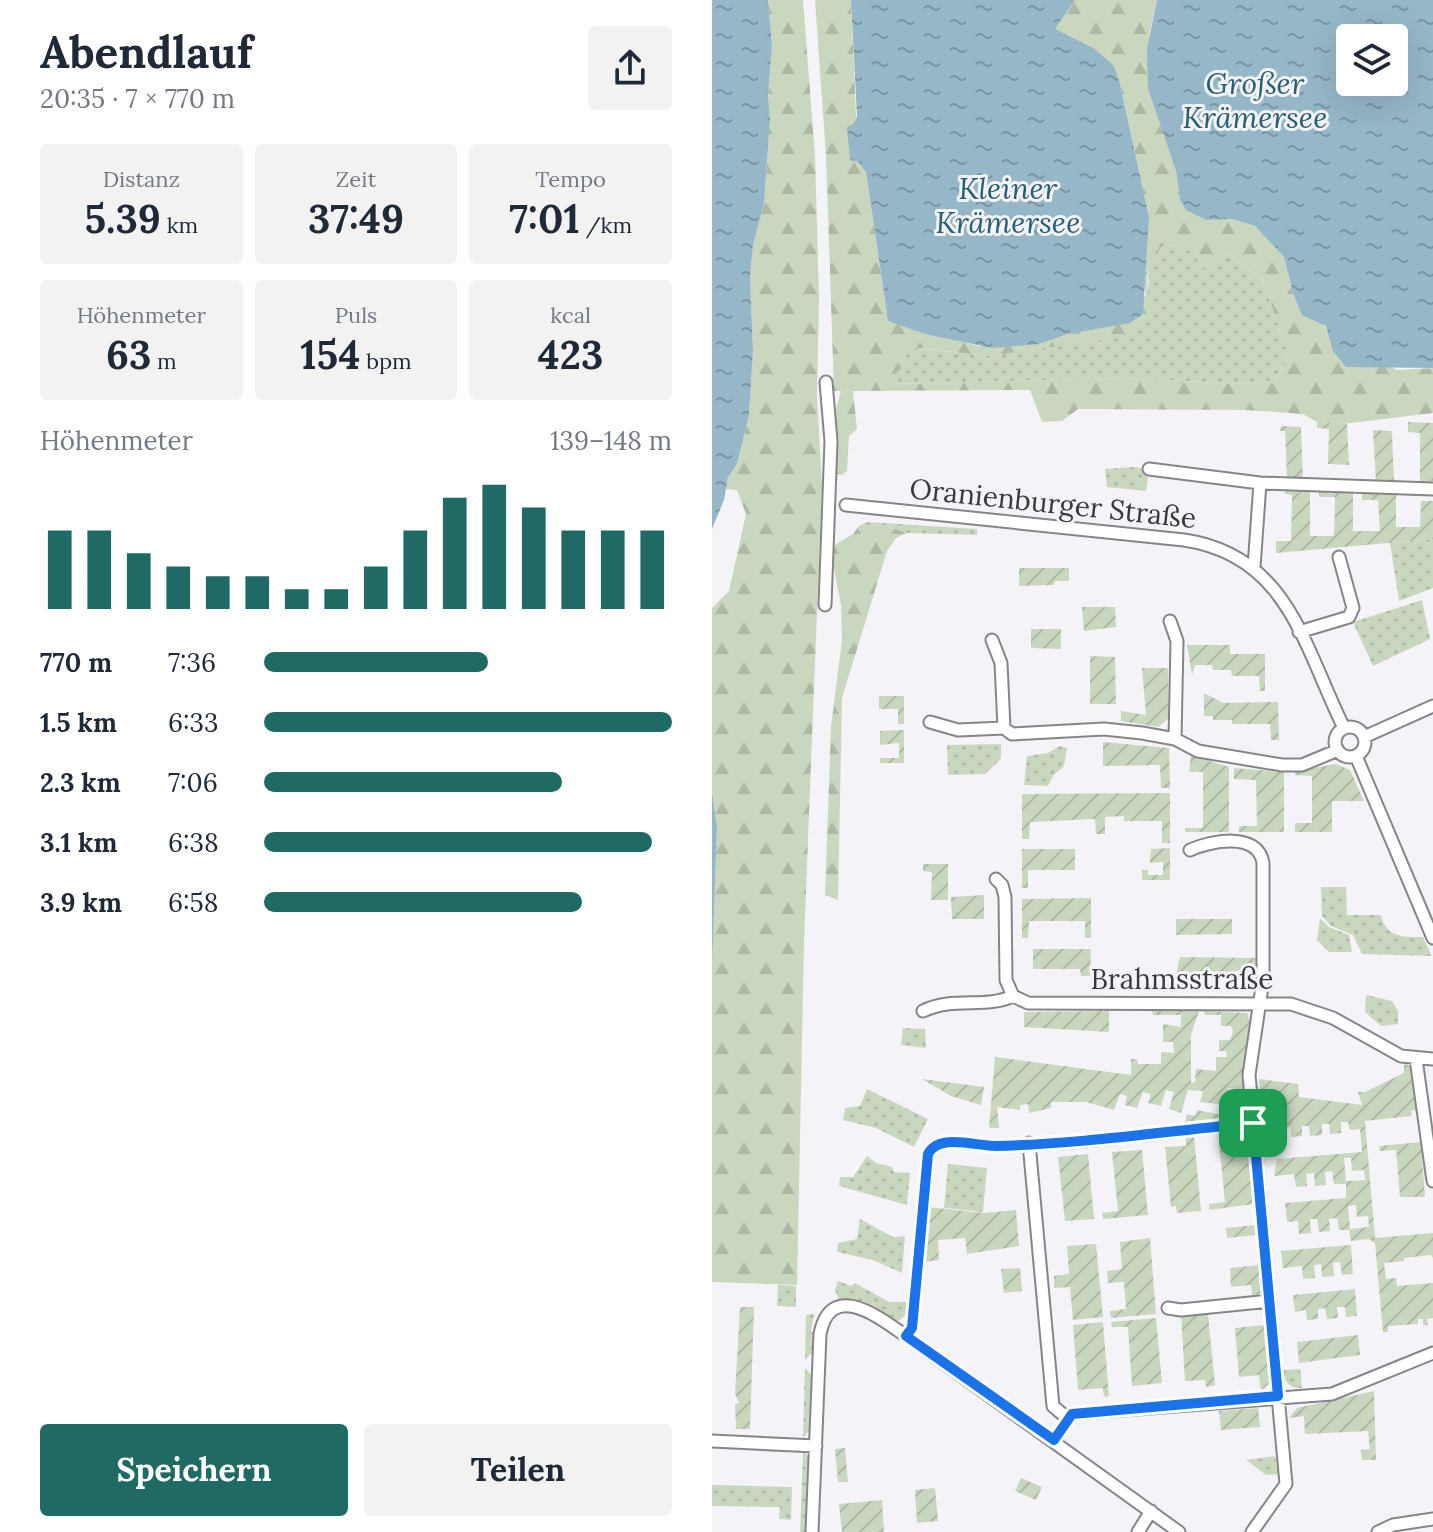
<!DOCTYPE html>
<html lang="de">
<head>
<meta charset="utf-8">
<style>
  body { margin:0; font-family:Lora,serif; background:#f2f2f3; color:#1f2937; height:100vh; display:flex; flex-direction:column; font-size:30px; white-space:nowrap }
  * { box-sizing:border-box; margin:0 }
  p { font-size:26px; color:#747a83 }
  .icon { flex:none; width:44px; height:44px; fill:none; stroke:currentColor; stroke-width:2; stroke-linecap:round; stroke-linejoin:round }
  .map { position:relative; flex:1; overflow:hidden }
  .drawer { display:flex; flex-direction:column; background:#fff; width:712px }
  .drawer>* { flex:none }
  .buttons { position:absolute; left:624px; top:24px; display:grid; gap:16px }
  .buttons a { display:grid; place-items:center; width:72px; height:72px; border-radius:8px; background:#fff; box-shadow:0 8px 32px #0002; font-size:40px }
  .pin { position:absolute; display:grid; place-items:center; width:68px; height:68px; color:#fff; margin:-34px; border-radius:16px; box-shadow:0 4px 12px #0006 }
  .round { display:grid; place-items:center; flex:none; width:84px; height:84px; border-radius:8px; background:#f2f2f3 }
  .summary { display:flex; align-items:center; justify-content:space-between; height:136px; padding:0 40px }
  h1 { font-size:44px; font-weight:700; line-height:60px }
  .stats { display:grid; grid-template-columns:repeat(3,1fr); gap:12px; height:136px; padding:8px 40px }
  .stats div { display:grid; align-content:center; border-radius:8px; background:#f2f2f3; text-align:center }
  .stats b { font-size:40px; font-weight:700 }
  .stats small { font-size:22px; font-weight:400 }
  .stats p { font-size:22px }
  .chart { height:224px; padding:16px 40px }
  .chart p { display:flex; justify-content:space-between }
  .chart svg { width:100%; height:144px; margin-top:8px; stroke:#1f6a64; stroke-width:6 }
  .cta { display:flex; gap:16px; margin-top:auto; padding:16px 40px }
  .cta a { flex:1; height:92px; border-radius:8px; background:#1f6a64; color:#fff; font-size:32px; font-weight:700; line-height:92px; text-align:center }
  .cta a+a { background:#f2f2f3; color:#1f2937 }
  ul { padding:0 40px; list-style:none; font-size:26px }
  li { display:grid; grid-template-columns:128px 96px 1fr; align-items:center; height:60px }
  li i { height:20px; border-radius:10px; background:#1f6a64 }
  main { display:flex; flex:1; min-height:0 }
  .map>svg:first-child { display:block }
</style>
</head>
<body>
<main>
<section class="drawer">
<div class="summary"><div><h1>Abendlauf</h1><p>20:35 · 7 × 770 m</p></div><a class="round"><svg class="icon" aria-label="share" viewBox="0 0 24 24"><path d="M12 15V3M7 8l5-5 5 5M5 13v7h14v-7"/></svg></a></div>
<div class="stats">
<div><p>Distanz</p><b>5.39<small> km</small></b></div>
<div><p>Zeit</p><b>37:49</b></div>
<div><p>Tempo</p><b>7:01<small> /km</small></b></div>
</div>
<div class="stats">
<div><p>Höhenmeter</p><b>63<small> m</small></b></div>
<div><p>Puls</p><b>154<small> bpm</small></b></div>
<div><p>kcal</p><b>423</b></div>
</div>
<div class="chart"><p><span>Höhenmeter</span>139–148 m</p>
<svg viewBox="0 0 160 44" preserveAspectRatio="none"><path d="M5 44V20M15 44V20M25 44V27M35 44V31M45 44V34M55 44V34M65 44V38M75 44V38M85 44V31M95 44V20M105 44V10M115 44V6M125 44V13M135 44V20M145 44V20M155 44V20"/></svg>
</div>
<ul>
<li><b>770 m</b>7:36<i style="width:55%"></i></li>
<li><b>1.5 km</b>6:33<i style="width:100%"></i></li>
<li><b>2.3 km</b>7:06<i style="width:73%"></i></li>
<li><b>3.1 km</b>6:38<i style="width:95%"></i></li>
<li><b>3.9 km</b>6:58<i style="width:78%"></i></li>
</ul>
<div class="cta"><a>Speichern</a><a>Teilen</a></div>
</section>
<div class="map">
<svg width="721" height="1532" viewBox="0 0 721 1532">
  <defs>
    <pattern id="grass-dots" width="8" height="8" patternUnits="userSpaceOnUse" patternTransform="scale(2)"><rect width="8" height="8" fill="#cad7bf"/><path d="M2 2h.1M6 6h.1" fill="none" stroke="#aeb9a5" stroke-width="1.8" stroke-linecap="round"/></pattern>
    <pattern id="forest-firs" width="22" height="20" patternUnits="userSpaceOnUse" patternTransform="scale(2)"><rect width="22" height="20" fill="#cad7bf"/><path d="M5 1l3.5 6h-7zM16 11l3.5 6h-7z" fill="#aeb9a5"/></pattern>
    <pattern id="garden-furrows" width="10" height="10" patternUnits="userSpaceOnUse" patternTransform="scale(2)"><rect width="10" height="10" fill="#cad7bf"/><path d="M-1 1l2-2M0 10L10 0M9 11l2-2" fill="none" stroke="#aeb9a5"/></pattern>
    <pattern id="water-ripples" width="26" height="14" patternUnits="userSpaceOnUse" patternTransform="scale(2)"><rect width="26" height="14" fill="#96b7c7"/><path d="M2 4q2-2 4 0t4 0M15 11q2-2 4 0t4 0" fill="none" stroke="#7b96a3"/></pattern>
  </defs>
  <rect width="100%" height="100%" fill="#f4f4f8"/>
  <path fill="url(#grass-dots)" d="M472,245l10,9 30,-3 39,29 25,74 -12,27 -36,3 -116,-6 -236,6 1,-6 12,-9 8,-22 78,9 161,-61 1,-34 13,-15z
    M422,467l15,2 -3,22 -39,-4 -2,-18z
    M155,522l110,7v6l-70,-2 -26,-9 -22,2z
    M721,539v49l-34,13 -9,-58z
    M710,600l8,39 -57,27 -20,-44z
    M289,744v15l-16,15 -37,1 -1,-30z
    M348,746l7,2 -3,18 -11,10 -5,10 -24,-1 3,-29 21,-3z
    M609,887h25l1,28h34c5,23 22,22 42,22l9,19 -70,-2 -9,-19 -22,-9 -9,-10z
    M608,918l9,9 20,8 3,17h-23l-12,-12z
    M654,995l26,6 6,10v13l-17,2 -16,-14z
    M191,1028l22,1 1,19 -25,-3z
    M155,1089l61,30 -14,28 -38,-19 -33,-8 2,-12 15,-2z
    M155,1156l9,7 16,4 2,5 16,1 -3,32 -68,-19 1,-9h13z
    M236,1164l39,4 -4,44 -39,-4z
    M148,1219l33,18 12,-1 -3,37 -29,-13 -36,-8 1,-9 19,-4z
    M126,1281l13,5 4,-3 34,19h20l-2,12 -9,7 -35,-20 -23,1 -5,-12z
    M66,1285l18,1v21l-19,-1z
    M102,1314l-3,18 4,1 -2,19 -8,8 1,-45z
    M93,1367l8,11 -1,50 -9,9z
    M588,1369l2,19c-12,1 -18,-6 -19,-18z
    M91,1451l8,9 -2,72h-9z
    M563,1456l4,18 -13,1 -20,-15z
    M0,1485l80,2 -1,33 -12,-1 1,-12 -68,-1z"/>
  <path fill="url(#forest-firs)" fill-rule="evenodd" d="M56,0h35l12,156 4,141 -2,100 5,88 -18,456 -7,344 -85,-3v-313l5,-142 -5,-36v-183l17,-17 17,-77 -9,-24 -11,-1 2,-12 9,-13 12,-49 4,-64 -3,-74 3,-32 11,-41 6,-84 -2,-25 4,-51z
    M103,0h36l7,162 8,10 22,149 90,25 61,-2 28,-10 42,-6 37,-29 -3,-36 6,-46 -29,-133c-14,-39 -37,-33 -65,-55l20,-29h82l-8,35 -1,54 28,82 4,29 6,9 20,11 25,-1 24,7 29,31 9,36 21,27 7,1 10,13 66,36 36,-2v45l-82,10 -34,-1 -14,-8 -58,-4 -167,-1 -16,12 -20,1 -12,-32 -177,1 4,38 -8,7 -2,35 -5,4 -9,-2 1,-57 7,-25h-7l-8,-235zM472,245l21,24 19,-18 39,29 25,74 -12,27 -36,3 -116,-6 -235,6 1,-6 11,-9 9,-22 77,9 135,-19 22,-13 9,-17c-10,-23 -7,-42 9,-61z
    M169,524l26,9 -11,5 -9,13 -45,147 -4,202 -13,-5 6,-168 11,-87 -1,-35 -11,-57 23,-14 6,-8z"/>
  <path fill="url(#garden-furrows)" fill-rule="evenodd" d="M605,422l30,1 2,42 -21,-1 1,-35 -12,-1z
    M696,422l25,1v58l-13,3v-51l-12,-1z
    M569,426l20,1 2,53 -16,-1 -2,-48h-5z
    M661,430l19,1 2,53h-18z
    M573,489l25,2v45h24l1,-39h-16v-5l34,1v38h27l-2,-31h-16v-6h34v33h24l1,-26h12v38l-157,14v-12h15l1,-46 -7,-1z
    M307,568h50v13h-14l-1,4 -35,1z
    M370,607h33l1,20 -32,4z
    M319,629h30v20l-30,-1z
    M475,645h43v9h35v37h-5l-1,-15h-27l-1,-6h-18l-1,-5h-17l-3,10z
    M378,656l25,1 1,47h-26z
    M430,668h26v51l-10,8 -37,-6v-10l25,4z
    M492,693l19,10 55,-1 1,38h-8l-1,-16h-38v-4h-19v-4h-9z
    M167,696h25v28h-6v-15h-19z
    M192,730v33h-24v-5h19v-15l-19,2v-14z
    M391,742l66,6 1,40h-9l-1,-23 -57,1z
    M479,755l38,12v65h-44v-4h18v-56h-14z
    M624,764l14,6 14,31h-32v31h-37v-9h17v-47l-17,-1v-4z
    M522,768l50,4v60h-45v-6h18l-1,-46 -22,-1z
    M458,793v50h-8v-22h-38v-5l-19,1v17h-9l-1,-15 -65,3 -1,17h-7v-45z
    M458,848v32h-28v-10h6v5h15v-13l-13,1 1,-14z
    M310,849h53v21h-47v18h-6z
    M211,864h25v36h-17l1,-28 -9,-1z
    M272,895v24h-32l-1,-22z
    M379,898v40h-6v-17h-56l-1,17h-6v-39z
    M464,919h56v15l-56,1z
    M321,949h58l-1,27h-9l-1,-7h-47z
    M468,957l79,1 -2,28h-3l-1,-16 -17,1v3l-60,1z
    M397,1011v21l-85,-5v-15z
    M440,1011h47l-8,24v47l4,1 1,-14 20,2v-14h11l-1,-6h-7v-11h11l3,-8 -2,-6h-10v-11h-16l-1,-4 43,2c8,11 -4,59 -3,77l-16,-2 2,20h16l-2,7 -59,7 2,-8 8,2 2,-6 26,5 2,-10 -25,-3 3,-11 -15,-1 -7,23 -12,-4 5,-17 -8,-2 -5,16 -13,-3 3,-9 -8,-2 -6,16 -12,-3 2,-9 -7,-2 -6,16 -28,-8h-35v6l-22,5 -1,-9 -8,1v5l-23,-3 2,21h-10l6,-71 136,18v-16h6l1,5h23v-12l13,1 -1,-11h-10v-18l18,3v-12h-28z
    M692,1064l8,2 3,7 -4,4c1,15 7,28 8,42l-4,-9h-4l1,6 -47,5 10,117 58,-5v25l-2,-3 -27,3v3l-20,2 2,16 10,-1 1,8 36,-3v35l-6,1 1,6h-5v-6h-5v5l-30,2v6h-5l-8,-89 -6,-4 -18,2 -2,-11h-10l-2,-12 -8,1 1,12 -11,1 -2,-13h-7l1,14 -12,1 -1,-13 -11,1 -2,-19 61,-5v-14h-12l-2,-13 -7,1 1,13 -11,1 -1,-13 -8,1 1,12 -11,1 -2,-13 -20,2 3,-17 85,-7 -2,-23 -10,1 -2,-8h-7v11l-11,1 -1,-10h-7v11l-12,1 -1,-10h-7v10l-11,1v-10l-8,1 -1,-6 -9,1v8l-10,1 -4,-53 39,5 1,13 63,8 -4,-13h7l39,-19zM632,1158h7l1,13 12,-1 1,10 -19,1zM644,1205l1,12 11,-1 1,11 -19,2 -2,-23z
    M210,1079l62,8 -3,18 -30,-9z
    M526,1129l7,1 3,5 6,69 -45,6v-6l16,-2 -6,-59 19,-2z
    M474,1136h8l7,75 -24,2 -1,-7 -5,1 -6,-60 21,-1z
    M709,1142l4,55h-25l-4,-47 -16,1 -1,-5z
    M430,1150l6,65 -45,4 -1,-6 16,-2 -6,-59z
    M376,1154l6,65 -29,2 -7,-64z
    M215,1207l57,6 32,-3 3,36 -52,8 -2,-16 -27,2 1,20 -16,2z
    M544,1225l1,10 -30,3 -1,-10z
    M438,1238l6,76 -45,4 -1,-7 16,-2 -2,-27 -16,1 -1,-12 15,-2 -2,-27z
    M384,1244l7,73 -30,3 -3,-33 -16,1v-12l15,-2 -2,-28z
    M639,1245l2,29 -11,1 -2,-13 -7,1 1,13 -12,1 -1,-13 -7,1 1,13 -12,1 -1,-13 -19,2 -2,-17z
    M547,1265l3,26 -4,7 -5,1 -2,-14 -20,2 -1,-19z
    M308,1268l2,23 -18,2 -3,-24z
    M643,1289l2,27 -11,1 -1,-10h-8l1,11 -11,1 -2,-11 -7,1v10l-11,1 -1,-10 -11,2 -2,-17z
    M28,1307h14l-4,122h-14l-1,-25 4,-1 -4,-10z
    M496,1314l7,71 -9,2 -1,-7 -20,1 -4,-66z
    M444,1318l6,65 -30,3 -4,-59h-16l-1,-5z
    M391,1322l6,74 -5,1 -1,-9 -25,2 -5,-65z
    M552,1325l6,58 -9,8 -2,-16 -20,2 -4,-49z
    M646,1335l2,20 -61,8 -2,-21z
    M662,1391l2,69h-14l-1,-10 9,-1 -2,-18 -63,3 -1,-18 -15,2 8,-10z
    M546,1408l2,19 -39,3 -2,-19z
    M133,1448l3,34h-10l-3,-33z
    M309,1478l21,9 -6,13 -21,-9z
    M223,1488l3,33 -21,2 -2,-33z
    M170,1500l2,32h-42l-3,-28z"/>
  <path fill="url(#water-ripples)" fill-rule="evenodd" d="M0,0h56l4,44 -4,51 2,25 -6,84 -11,41 -3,32 3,74 -4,64 -12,49 -9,13 -4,23 -12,29z
    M139,0h224l-20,29 40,20 19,17 6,18 29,133 -6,97 -13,9 -63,11 -28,10 -47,4 -67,-14 -37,-13 -22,-149 -8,-10 -8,-2 -3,-33 7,-3 3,-8z
    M445,0h276v368l-87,-1 -13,-16 -7,-25 -24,-11 -9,-22 -9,-36 -29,-31 -23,-7 -26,1 -20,-10 -6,-10 -4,-29 -28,-82 -1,-41zM638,38h44v44h-44z
    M0,791l5,36 -5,142z"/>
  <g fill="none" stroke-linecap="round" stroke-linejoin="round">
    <defs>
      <path id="street" d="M437,469l111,14 173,6
        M134,505l338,35c104,15 120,107 160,188
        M542,567l6,-84
        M113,605l6,-164 -5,-59
        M458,621l7,20 -2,98
        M587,632l50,-15 4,-9 -14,-51
        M280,640l9,23 3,65
        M218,722l28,8 46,-2 8,6 92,-5 38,4 33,6 23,12 84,14h20l36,-15
        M623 742a15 15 0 1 1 30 0a15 15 0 1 1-30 0Z
        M652,737l69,-31
        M644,756l77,182
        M478,850c20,-9 68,-19 73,13v117l-14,95 37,409 -34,48
        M284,879l6,6 3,12 1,83 7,16
        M301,996l15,7 263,1 42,14 68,38 32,3
        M211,1011c31,-15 62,-2 90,-15
        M704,1059l17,122
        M317,1143l24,263 15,13
        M456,1308l13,2 89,-9
        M194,1336l6,-8 16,-174c11,-21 47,-8 68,-8 85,-1 172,-15 257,-23
        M342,1440l18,-26 260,-20 101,-41
        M0,1441l104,5
        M100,1532l8,-198c11,-55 60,-16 86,2l273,196
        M426,1532l13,-21
        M666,1532l15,-7 40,-6"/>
    </defs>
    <use href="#street" stroke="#868689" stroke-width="15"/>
    <use href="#street" stroke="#fff" stroke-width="11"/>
  </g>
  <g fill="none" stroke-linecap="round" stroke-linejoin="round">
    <defs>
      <path id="route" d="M541,1123l25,273 -206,18 -18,26 -148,-104 6,-8 16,-174c11,-21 47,-8 68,-8 85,-2 172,-15 257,-23z"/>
    </defs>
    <use href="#route" stroke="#fff" stroke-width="16"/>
    <use href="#route" stroke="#1a73e8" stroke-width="10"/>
  </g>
  <g text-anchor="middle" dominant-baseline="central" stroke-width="6" stroke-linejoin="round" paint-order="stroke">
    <g font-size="28" fill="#3a3a3c" stroke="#f4f4f8">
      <text transform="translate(341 503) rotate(6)">Oranienburger Straße</text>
      <text x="470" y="979">Brahmsstraße</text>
    </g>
    <g font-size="30" font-style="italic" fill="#255f78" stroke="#f4f4f8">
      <text x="543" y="83">Großer<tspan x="543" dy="34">Krämersee</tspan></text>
      <text x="296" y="188">Kleiner<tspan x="296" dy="34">Krämersee</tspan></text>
    </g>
  </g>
</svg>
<div class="buttons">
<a><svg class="icon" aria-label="layers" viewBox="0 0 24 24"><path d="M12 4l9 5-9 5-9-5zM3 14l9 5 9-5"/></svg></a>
</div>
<div class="pin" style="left:541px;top:1123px;background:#1e9e55"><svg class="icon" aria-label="arrive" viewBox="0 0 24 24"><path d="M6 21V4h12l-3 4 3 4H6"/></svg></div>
</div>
</main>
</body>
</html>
